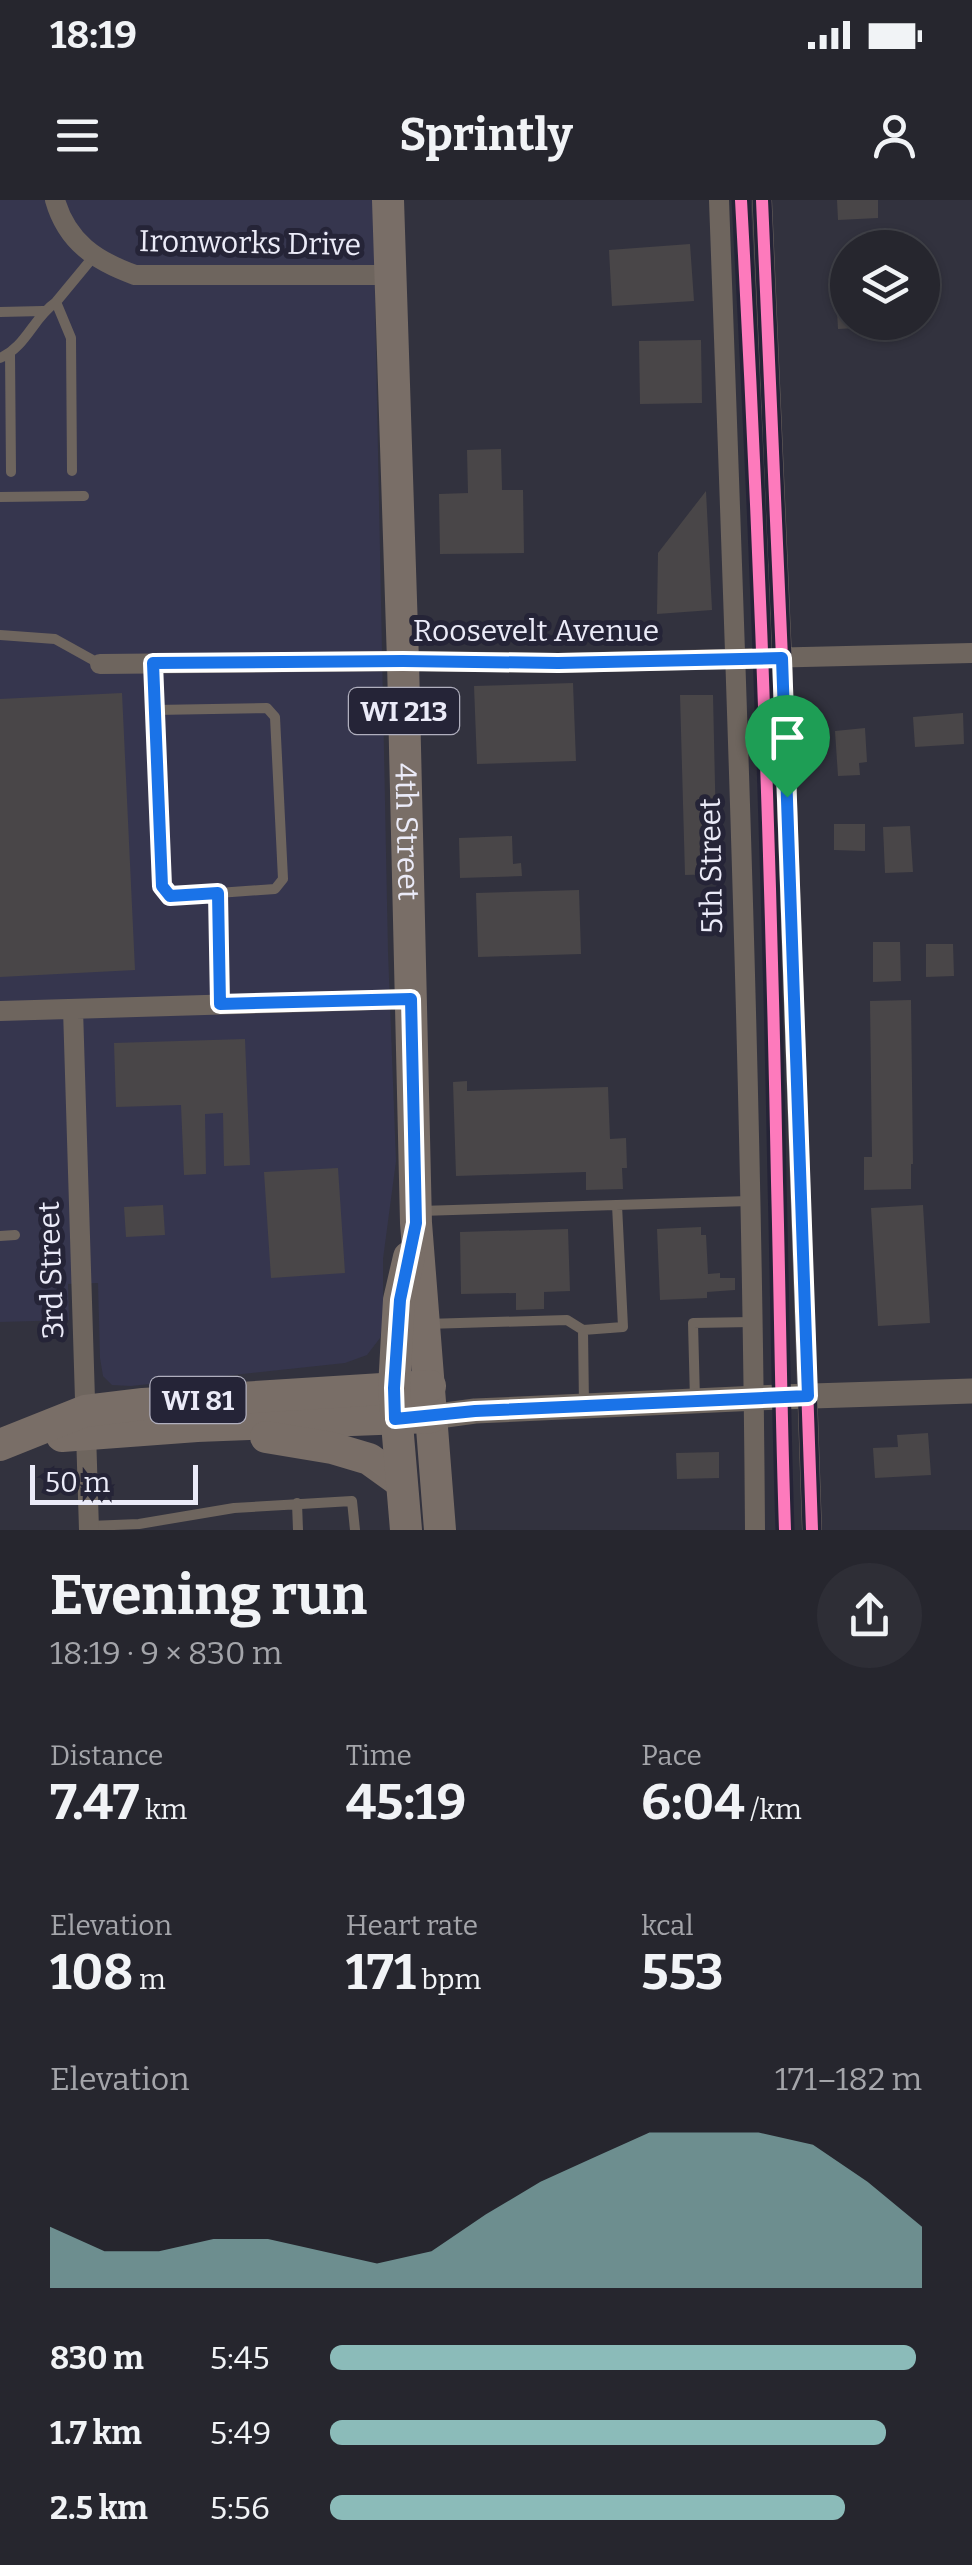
<!DOCTYPE html>
<html lang="en">
<head>
<meta charset="utf-8">
<style>
  body { margin:0; font-family:Bitter,serif; background:#2e2e36; color:#f1f3f6; height:100vh; display:flex; flex-direction:column; font-size:38px; white-space:nowrap }
  * { box-sizing:border-box; margin:0 }
  p { font-size:32px; color:#a4a5aa }
  .icon { flex:none; width:55px; height:55px; fill:none; stroke:currentColor; stroke-width:2; stroke-linecap:round; stroke-linejoin:round }
  .map { position:relative; height:1330px; overflow:hidden }
  .drawer { display:flex; flex-direction:column; background:#26262e; flex:1 }
  .drawer>* { flex:none }
  .tools { position:absolute; left:830px; top:30px; display:grid; gap:20px }
  .tools a { display:grid; place-items:center; width:110px; height:110px; border-radius:50%; background:#26262e; box-shadow:0 2px 8px #0004,0 0 0 2px #42434a; font-size:50px }
  .scale { position:absolute; left:30px; bottom:25px; width:168px; box-sizing:border-box; padding-left:10px; border:5px solid #ebebf8; border-top:0; font-size:28px; line-height:35px; white-space:nowrap; color:#ebebf8; -webkit-text-stroke:8px #252437; paint-order:stroke }
  .pin { position:absolute; display:grid; place-items:center; width:85px; height:85px; color:#fff; margin:-102px -42px; border-radius:50% 50% 50% 0; rotate:-45deg; box-shadow:0 0 10px #0007 }
  .pin .icon { rotate:45deg }
  .round { display:grid; place-items:center; flex:none; width:105px; height:105px; border-radius:52px; background:#2e2e36 }
  .summary { display:flex; align-items:center; justify-content:space-between; height:170px; padding:0 50px }
  h1 { font-size:55px; font-weight:700; line-height:75px }
  .stats { display:grid; grid-template-columns:repeat(3,1fr); gap:15px; height:170px; padding:10px 50px }
  .stats div { display:grid; align-content:center }
  .stats b { font-size:50px; font-weight:700 }
  .stats small { font-size:28px; font-weight:400 }
  .stats p { font-size:28px }
  .chart { height:280px; padding:20px 50px }
  .chart p { display:flex; justify-content:space-between }
  .chart svg { width:100%; height:180px; margin-top:10px; fill:#8bbbb9; opacity:.7 }
  ul { padding:0 50px; list-style:none; font-size:32px }
  li { display:grid; grid-template-columns:160px 120px 1fr; align-items:center; height:75px }
  li i { height:25px; border-radius:12px; background:#8bbbb9 }
  .status { display:flex; justify-content:space-between; align-items:center; height:70px; padding:0 50px; background:#26262e; direction:ltr }
  .status svg { height:28px; fill:currentColor }
  header { display:flex; justify-content:space-between; align-items:center; height:130px; padding:0 50px; background:#26262e; font-size:45px; font-weight:700 }
  .map>svg:first-child { display:block }
</style>
</head>
<body>
<div class="status"><b>18:19</b><svg viewBox="0 0 49 12"><path d="M0 12V9h3v3zM5 12V6h3v6zM10 12V3h3v9zM15 12V0h3v12zM26 1h20v11H26zM47 4h2v5h-2z"/></svg></div>
<header><svg class="icon" aria-label="menu" viewBox="0 0 24 24"><path d="M4 6h16M4 12h16M4 18h16"/></svg>Sprintly<svg class="icon" aria-label="person" viewBox="0 0 24 24"><circle cx="12" cy="8" r="4"/><path d="M4 21q1-7 8-7t8 7"/></svg></header>
<div class="map">
<svg width="972" height="1330" viewBox="0 0 972 1330">
  <rect width="100%" height="100%" fill="#32323e"/>
  <path fill="#36364e" d="M0,0h373l15,752 8,209 -13,98v65l-3,14 -13,17 -22,8 -214,23 -19,-1 -9,-9 -3,-18 -2,-75 -30,1 1,36 -69,2z"/>
  <path fill="#494648" d="M837,0h41v18l-40,2z
    M690,44l4,57 -82,5 -3,-56z
    M848,91v31h26v5l-36,2 -2,-37z
    M701,140l1,63 -62,1 -1,-63z
    M501,249l1,41h21l1,63 -84,1 -1,-60 29,-1 -1,-43z
    M706,291l6,119 -55,4 1,-61z
    M573,483l3,78 -99,3 -3,-78z
    M122,493l13,277 -135,7v-278z
    M680,495h33l4,179 -32,1z
    M963,513l1,31 -49,3 -2,-30z
    M865,528l2,34 -8,1 1,12 -22,1 -3,-45z
    M834,624h31v27l-31,-1z
    M910,626l3,46 -28,1 -2,-46z
    M512,636l1,28 8,-1 1,13 -62,2 -1,-40z
    M579,690l2,64 -103,3 -2,-64z
    M873,742h27l1,39 -28,1z
    M926,744h27l1,32 -28,1z
    M911,800l2,164h-2v25l-47,1v-33h8l-2,-156z
    M245,839l5,126 -26,1 -1,-53 -18,1 1,60 -22,1 -3,-70 -65,2 -2,-64z
    M467,881v10l141,-4 2,52 16,-1 1,30h-5l1,21 -37,1v-18l-130,4 -3,-94z
    M338,968l7,105 -74,5 -7,-106z
    M163,1005l2,30 -39,2 -2,-30z
    M923,1005l7,118 -52,3 -7,-118z
    M701,1027v8h5l2,39 12,-1v5h15v12l-28,2v6l-47,2 -3,-71z
    M568,1029l2,62 -26,1v17l-28,1v-17l-55,1 -1,-62z
    M928,1233l3,42 -56,3 -2,-30 25,-1 -1,-12z
    M719,1252v26l-42,1 -1,-26z"/>
  <g fill="none" stroke-linecap="round" stroke-linejoin="round">
    <path stroke="#6e655e" stroke-width="10" d="M0,112l43,-1
      M10,153l1,119
      M0,158c26,-11 33,-40 56,-56
      M72,271l-1,-133 -15,-36 38,-46
      M0,297l84,-1
      M0,435l55,4 45,25
      M153,463l2,47
      M218,693l-48,3 -8,-10 -7,-176 112,-2 8,9 8,162 -8,10 -57,4 2,111
      M420,1011l329,-10
      M0,1036l15,-1
      M426,1124l141,-4 16,10
      M695,1200l-2,-77 59,-1
      M584,1206l-1,-76 40,-3 -6,-122
      M297,1303l1,27
      M89,1326l50,-2 95,-16 118,-7 3,29"/>
    <path stroke="#6e655e" stroke-width="20" d="M55,0c12,42 41,61 80,75h255
      M719,0c16,443 33,887 36,1330
      M762,0l20,458 30,872
      M100,464l303,-3 156,2 413,-10
      M73,809l16,521
      M0,811l411,-12"/>
    <path stroke="#6e655e" stroke-width="25" d="M431,1217l44,-6 305,-14 192,-6"/>
    <g stroke="#796e67" stroke-width="32">
      <path id="s1" d="M388,0l15,461 13,562 24,307"/>
      <path d="M62,1236l135,-10 234,-9"/>
      <path d="M266,1237l66,11 37,11 32,23"/>
      <path d="M0,1245l85,-34 58,-7 287,-18"/>
      <path d="M406,1330l-12,-142 5,-88 10,-43"/>
    </g>
    <defs>
      <path id="cycleway" d="M741,0c18,327 30,655 36,982 3,116 4,232 8,348
        M762,0l20,458 30,872"/>
    </defs>
    <use href="#cycleway" stroke="#252437" stroke-width="19"/>
    <use href="#cycleway" stroke="#fd7abc" stroke-width="12"/>
  </g>
  <g fill="none" stroke-linecap="round" stroke-linejoin="round">
    <defs>
      <path id="route" d="M782,458l26,738 -333,15 -80,8 -1,-31 6,-88 16,-77 -5,-224 -191,5 -2,-111 -48,3 -8,-10 -9,-223 250,-2 155,2z"/>
    </defs>
    <use href="#route" stroke="#fff" stroke-width="20"/>
    <use href="#route" stroke="#1a73e8" stroke-width="12"/>
  </g>
  <g text-anchor="middle" dominant-baseline="central" stroke-width="10" stroke-linejoin="round" paint-order="stroke">
    <g fill="#252437" stroke="#b0afbe" stroke-width="2.5">
      <rect x="349" y="488" width="110" height="46" rx="8"/>
      <rect x="150.5" y="1177" width="95" height="46" rx="8"/>
    </g>
    <g font-size="28" font-weight="bold" fill="#ebebf8">
      <text x="404" y="511">WI 213</text>
      <text x="198" y="1200">WI 81</text>
    </g>
    <g font-size="30" fill="#ebebf8" stroke="#252437">
      <text transform="translate(250 43) rotate(1)">Ironworks Drive</text>
      <text x="536" y="431">Roosevelt Avenue</text>
      <text stroke="none"><textPath href="#s1" startOffset="632">4th Street</textPath></text>
      <text transform="translate(711 666) rotate(-91)">5th Street</text>
      <text transform="translate(51 1070) rotate(-92)">3rd Street</text>
    </g>
  </g>
</svg>
<div class="tools">
<a><svg class="icon" aria-label="layers" viewBox="0 0 24 24"><path d="M12 4l9 5-9 5-9-5zM3 14l9 5 9-5"/></svg></a>
</div>
<div class="scale">50 m</div>
<div class="pin" style="left:787px;top:597px;background:#1e9e55"><svg class="icon" aria-label="arrive" viewBox="0 0 24 24"><path d="M6 21V4h12l-3 4 3 4H6"/></svg></div>
</div>
<section class="drawer">
<div class="summary"><div><h1>Evening run</h1><p>18:19 · 9 × 830 m</p></div><a class="round"><svg class="icon" aria-label="share" viewBox="0 0 24 24"><path d="M12 15V3M7 8l5-5 5 5M5 13v7h14v-7"/></svg></a></div>
<div class="stats">
<div><p>Distance</p><b>7.47<small> km</small></b></div>
<div><p>Time</p><b>45:19</b></div>
<div><p>Pace</p><b>6:04<small> /km</small></b></div>
</div>
<div class="stats">
<div><p>Elevation</p><b>108<small> m</small></b></div>
<div><p>Heart rate</p><b>171<small> bpm</small></b></div>
<div><p>kcal</p><b>553</b></div>
</div>
<div class="chart"><p><span>Elevation</span>171–182 m</p>
<svg viewBox="0 0 160 44" preserveAspectRatio="none"><path d="M0 44V29L10 35L20 35L30 32L40 32L50 35L60 38L70 35L80 26L90 18L100 12L110 6L120 6L130 6L140 9L150 18L160 29V44z"/></svg>
</div>
<ul>
<li><b>830 m</b>5:45<i style="width:99%"></i></li>
<li><b>1.7 km</b>5:49<i style="width:94%"></i></li>
<li><b>2.5 km</b>5:56<i style="width:87%"></i></li>
</ul>
</section>
</body>
</html>
